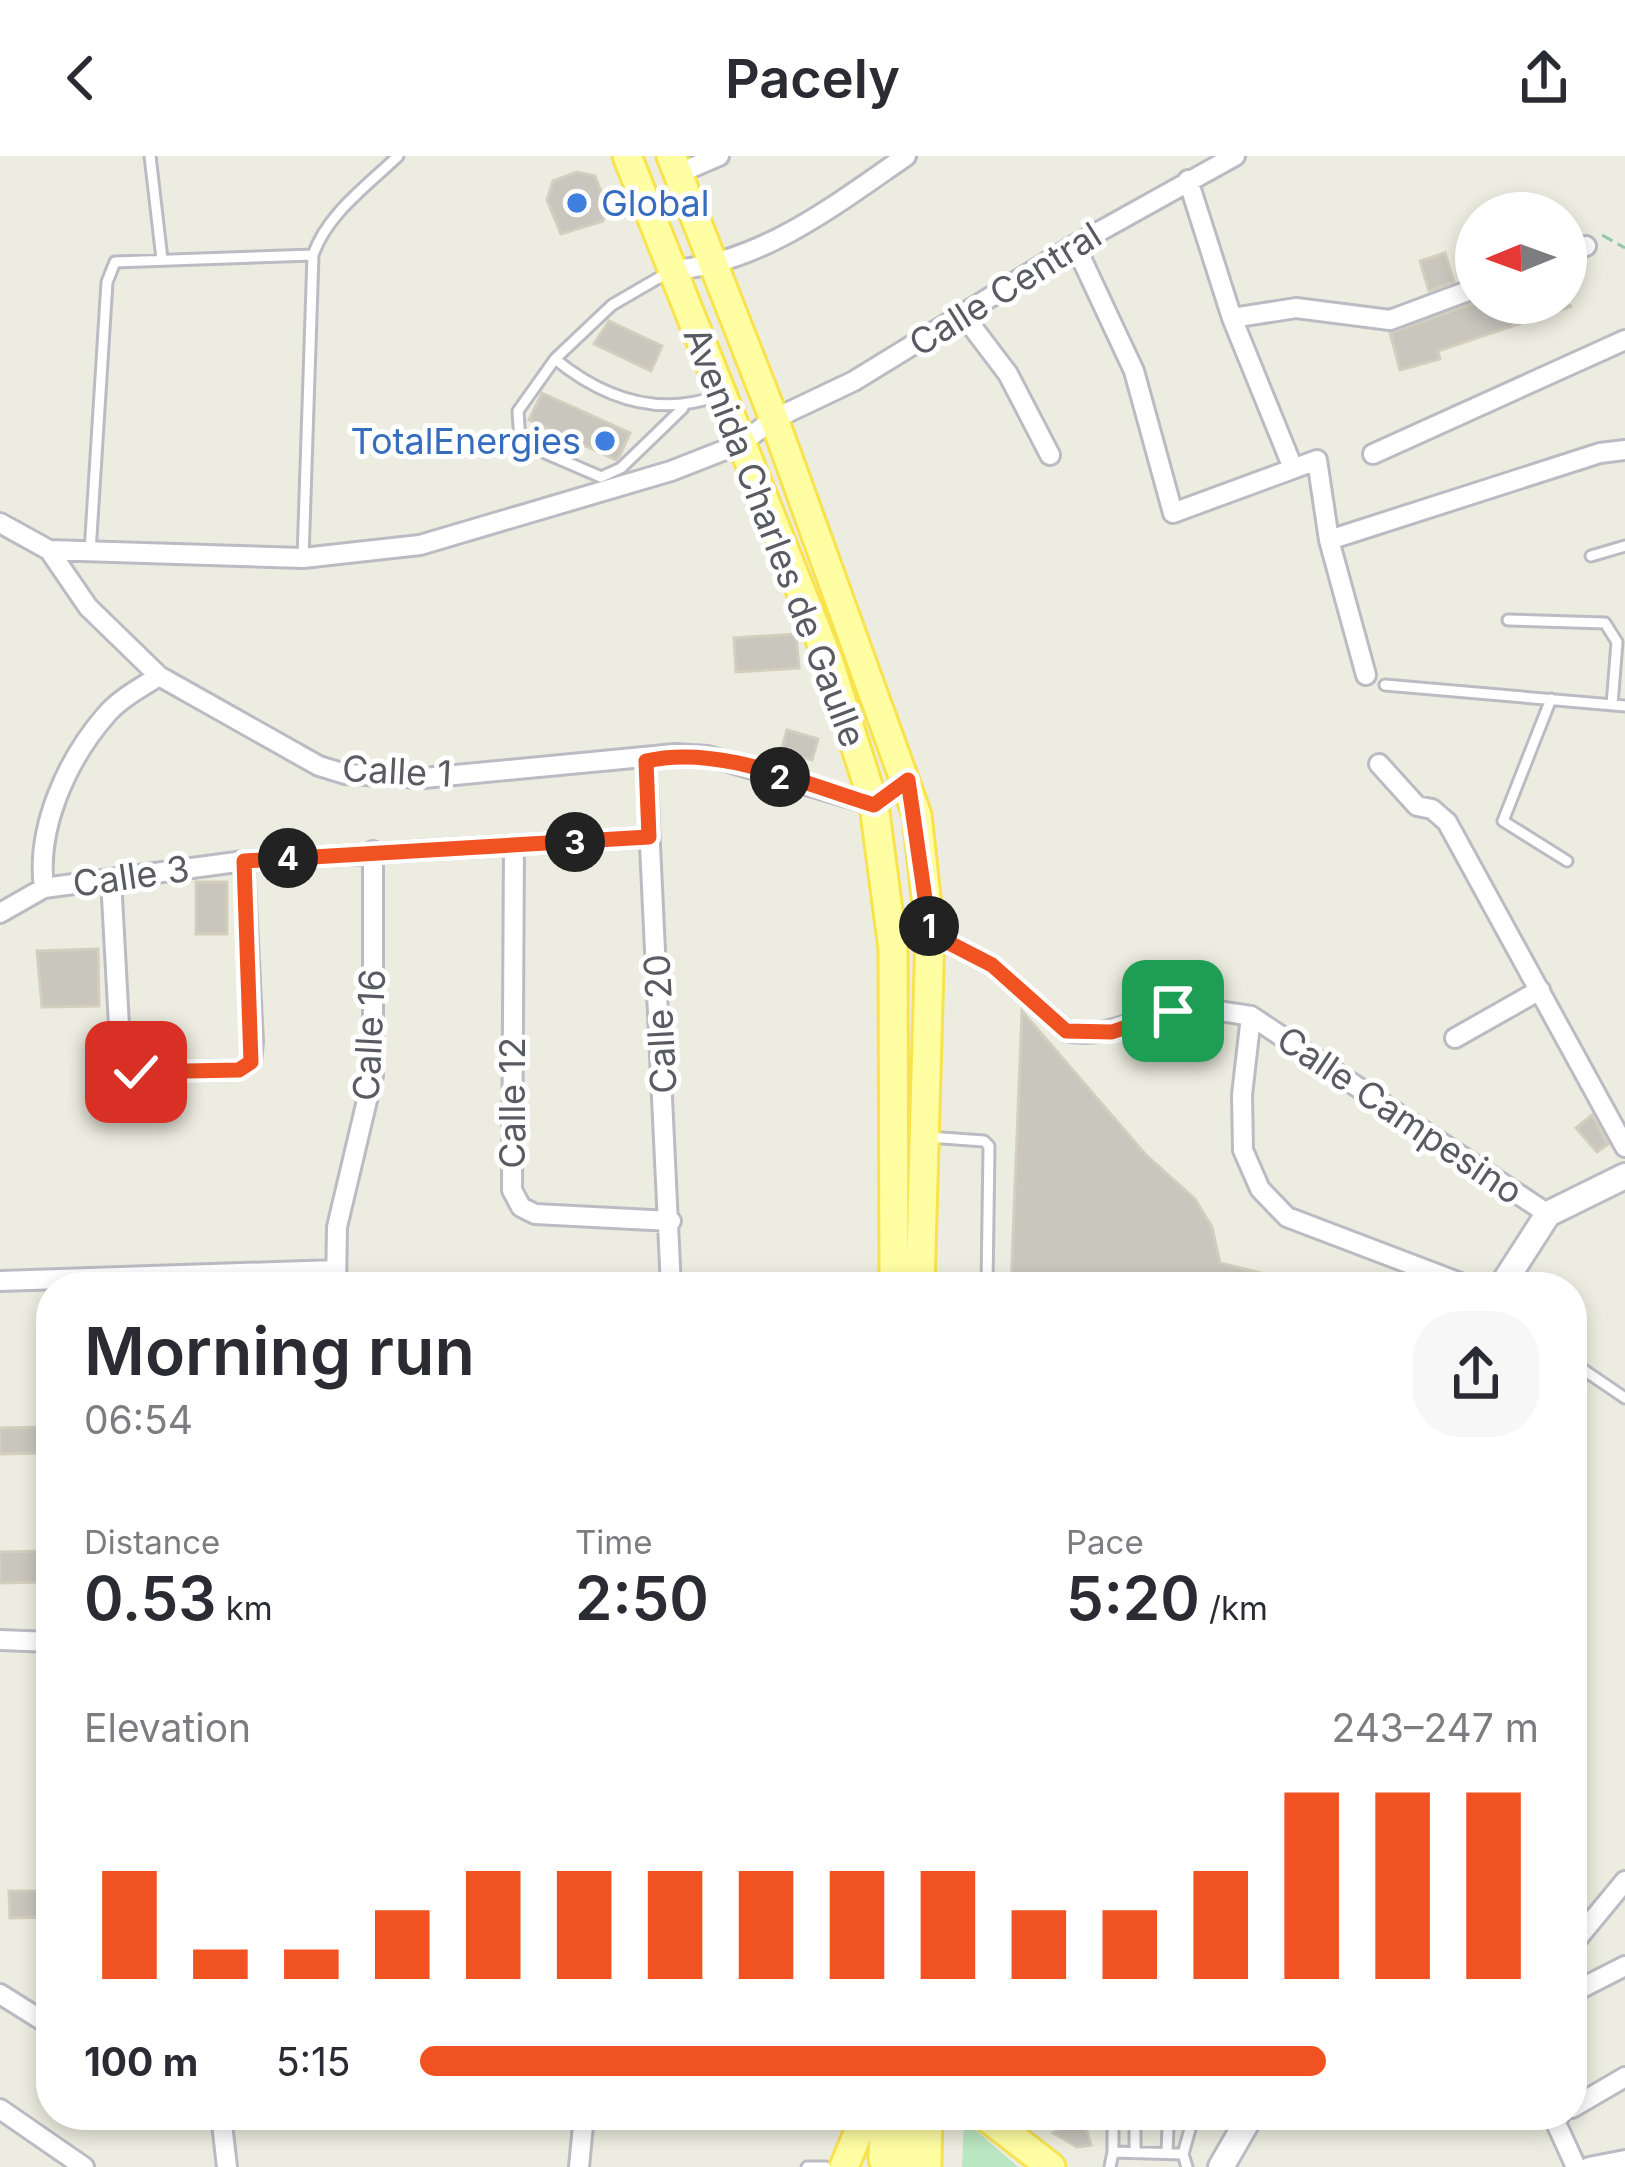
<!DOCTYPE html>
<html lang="en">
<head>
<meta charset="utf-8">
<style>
  body { margin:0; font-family:Inter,sans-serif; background:#f7f7f7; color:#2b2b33; height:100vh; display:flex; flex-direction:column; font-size:45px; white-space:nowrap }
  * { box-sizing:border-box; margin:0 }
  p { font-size:39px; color:#7c7c81 }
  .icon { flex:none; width:66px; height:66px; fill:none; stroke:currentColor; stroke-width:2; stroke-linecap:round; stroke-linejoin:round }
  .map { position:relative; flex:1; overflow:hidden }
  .side { position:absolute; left:36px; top:1116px; width:1551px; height:858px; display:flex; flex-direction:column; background:#fff; border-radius:48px; box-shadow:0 6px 18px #0003 }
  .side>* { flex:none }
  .needle { width:78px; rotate:269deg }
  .controls { position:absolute; left:1455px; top:36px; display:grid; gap:24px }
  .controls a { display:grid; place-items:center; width:132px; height:132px; border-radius:50%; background:#fff; box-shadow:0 6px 18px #0003; font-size:60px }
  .pin { position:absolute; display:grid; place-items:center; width:102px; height:102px; color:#fff; margin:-51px; border-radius:24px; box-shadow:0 6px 18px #0006 }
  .km { position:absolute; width:60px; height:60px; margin:-30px; border-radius:50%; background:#222; color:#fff; font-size:33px; line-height:60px; text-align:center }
  .round { display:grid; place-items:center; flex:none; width:126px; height:126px; border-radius:48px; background:#f7f7f7 }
  .headline { display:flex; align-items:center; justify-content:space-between; height:204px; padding:0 48px }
  h1 { font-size:66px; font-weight:600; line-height:90px }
  .metrics { display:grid; grid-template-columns:repeat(3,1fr); gap:18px; height:204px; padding:12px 48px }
  .metrics div { display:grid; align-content:center }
  .metrics b { font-size:60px; font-weight:600 }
  .metrics small { font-size:33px; font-weight:400 }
  .metrics p { font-size:33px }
  .chart { height:336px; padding:24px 48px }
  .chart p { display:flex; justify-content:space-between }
  .chart svg { width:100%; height:216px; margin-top:12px; stroke:#f15221; stroke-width:6 }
  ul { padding:0 48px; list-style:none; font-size:39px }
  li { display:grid; grid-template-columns:192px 144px 1fr; align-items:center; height:90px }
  li i { height:30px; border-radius:15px; background:#f15221 }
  header { display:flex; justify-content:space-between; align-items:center; height:156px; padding:0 48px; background:#fff; font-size:54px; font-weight:600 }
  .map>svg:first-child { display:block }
</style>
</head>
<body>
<header><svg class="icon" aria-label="back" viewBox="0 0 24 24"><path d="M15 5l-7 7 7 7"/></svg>Pacely<svg class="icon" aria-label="share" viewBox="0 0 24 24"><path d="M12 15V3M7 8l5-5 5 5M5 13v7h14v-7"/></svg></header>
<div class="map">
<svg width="1625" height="2011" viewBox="0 0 1625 2011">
  <rect width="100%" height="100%" fill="#edece0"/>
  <path fill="#bae6c1" d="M964,1964l54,47h-56z"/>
  <path fill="#c8c6bd" stroke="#d2cfbe" stroke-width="3" d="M577,16l18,4 12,31 -4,14 -42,13 -14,-34 6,-19z
    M1445,97l9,29 -25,9 -9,-30z
    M1474,147l98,3 -134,45 2,8 -40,11 -10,-37z
    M609,165l53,25 -11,25 -57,-27z
    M542,237l88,40 -11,24 -3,3 -87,-40z
    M796,478l3,34 -63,4 -2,-34z
    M787,574l31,9 -6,21 -31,-9z
    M196,726h31v52h-31z
    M98,793l1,57 -57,1 -5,-56z
    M1022,855l124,144 49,44 17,28 8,36 73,18 -1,6h-281z
    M1592,959l16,29 -11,8 -21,-24z
    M43,1271l1,26 -44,1v-26z
    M45,1395v31l-45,1v-31z
    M9,1735h42v26l-41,1z
    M1083,1963l8,26 -14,2 -24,-14z"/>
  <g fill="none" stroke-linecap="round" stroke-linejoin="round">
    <defs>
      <path id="lane" d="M150,0l12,103
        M667,117l-55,32 -57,54c49,40 103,58 162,37
        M555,203l-37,52 2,31 81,35 20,-9 62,-60
        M90,396l17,-270 8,-20 198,-7
        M1591,400l34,-10
        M303,402l10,-303c14,-41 54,-69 85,-99
        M1508,464l97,3 12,19 -5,63
        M1385,529l240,21
        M1551,543l-48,122 64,40
        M928,981l56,4 5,5 -2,141
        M1572,1206l53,36
        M1113,1996v-37
        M1135,1997v-26
        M1167,1997l1,-26
        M1183,1998l9,-32 51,-3
        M807,2011h19
        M1110,2011l3,-15 70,2 4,13"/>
      <path id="street" d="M677,18l42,-18
        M1188,24l44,138 61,150
        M1075,89l59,126 39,142 144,-53 12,80 37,135
        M1566,97l20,-7
        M672,114c88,-6 163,-65 234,-114
        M964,160l44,58 42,81
        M1232,162l64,-10 94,12 86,-32
        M1373,298l252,-114
        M0,367l49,27 39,57 71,69 160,90 26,8 79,4 251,-24 33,2 166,49 34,-25
        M1329,384l271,-87 25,-3
        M49,394l254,8 117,-13 251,-74 69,-27 34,-25 80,-38 221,-136 160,-89
        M646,605l25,526
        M1379,608l38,42 15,3 15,13 178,325
        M514,690l-2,344 9,17 14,7 136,7
        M111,723l10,183 15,10 103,-2 12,-8 2,-20 -9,-181
        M44,732c-8,-59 22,-127 62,-173 13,-16 36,-28 53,-39
        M0,757l44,-25 200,-27 405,-24
        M930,777l62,32 74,66c41,9 71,-14 110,-20 26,-4 50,1 75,5l297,198
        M1251,860l-9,79 1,55 17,39 27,28 184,70
        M1455,882l85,-48
        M0,1125l336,-11
        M336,1131l1,-60 36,-152v-224
        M0,1484l51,2
        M1572,1789l53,-64
        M1572,1837l53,-27
        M0,1838l51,32
        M1572,1952l53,-31
        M0,1953l84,58
        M221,1959l6,52
        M1560,1959l-4,8 20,44
        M579,2011l5,-52
        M1589,2011l36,-7"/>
      <path id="secondary" d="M1501,1131l47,-73 77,-38
        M1221,2011l30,-52"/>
      <path id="primary" d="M627,0l202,506 45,143 19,144 1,338
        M671,0l103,263 143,396 13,118 -10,354
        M984,1959l67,52
        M883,2003l1,-44
        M905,2004l1,-45
        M844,2011l21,-51
        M927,2011l1,-52"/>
    </defs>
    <use href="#lane" stroke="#bbbcc3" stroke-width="15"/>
    <use href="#street" stroke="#bbbcc3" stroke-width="24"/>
    <use href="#secondary" stroke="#bbbdc5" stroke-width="30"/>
    <use href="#primary" stroke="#f8e34e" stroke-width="33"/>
    <path stroke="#93c7aa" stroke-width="3" stroke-dasharray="12 6" stroke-linecap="butt" d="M1602,79l23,13"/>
    <use href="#lane" stroke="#fff" stroke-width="9"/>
    <use href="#street" stroke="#fff" stroke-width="18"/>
    <use href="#secondary" stroke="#fff" stroke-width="24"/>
    <use href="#primary" stroke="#fffea3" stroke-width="27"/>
  </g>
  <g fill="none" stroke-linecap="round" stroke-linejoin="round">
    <defs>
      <path id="route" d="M136,916l103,-2 12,-8 -7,-201 405,-24 -3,-76c74,-17 157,23 228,44l34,-25 22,153 62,32 74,66 46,1 61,-21"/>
    </defs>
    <use href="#route" stroke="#fff" stroke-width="24"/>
    <use href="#route" stroke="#f15221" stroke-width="15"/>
  </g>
  <g fill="#3f7fe0" stroke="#fff" stroke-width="4.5">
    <circle cx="577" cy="47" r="12"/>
    <circle cx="605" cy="285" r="12"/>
  </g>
  <g text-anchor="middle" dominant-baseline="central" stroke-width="10" stroke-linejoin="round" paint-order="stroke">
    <g font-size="36" fill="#366cbe" stroke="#fff" text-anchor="start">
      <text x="601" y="47">Global</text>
      <text x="581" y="285" text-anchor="end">TotalEnergies</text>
    </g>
    <g font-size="36" fill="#595b62" stroke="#fff">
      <text transform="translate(1005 133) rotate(-32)">Calle Central</text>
      <text transform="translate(775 381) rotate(69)">Avenida Charles de Gaulle</text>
      <text transform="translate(397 615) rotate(3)">Calle 1</text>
      <text transform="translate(131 720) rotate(-8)">Calle 3</text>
      <text transform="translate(660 868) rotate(-93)">Calle 20</text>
      <text transform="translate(369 879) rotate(-87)">Calle 16</text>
      <text transform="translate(512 947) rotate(-90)">Calle 12</text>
      <text transform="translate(1400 959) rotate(34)">Calle Campesino</text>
    </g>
  </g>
</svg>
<div class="controls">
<a><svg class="needle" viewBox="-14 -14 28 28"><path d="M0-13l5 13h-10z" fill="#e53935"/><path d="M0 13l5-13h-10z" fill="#7c7c81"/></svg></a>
</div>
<div class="pin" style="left:1173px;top:855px;background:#1e9e55"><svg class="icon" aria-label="arrive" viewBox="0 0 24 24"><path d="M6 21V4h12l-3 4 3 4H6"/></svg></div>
<div class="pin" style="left:136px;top:916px;background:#d93025"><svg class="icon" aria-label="check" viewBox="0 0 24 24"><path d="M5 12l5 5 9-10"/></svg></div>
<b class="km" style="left:929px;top:770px">1</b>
<b class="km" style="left:780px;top:621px">2</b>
<b class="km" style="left:575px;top:686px">3</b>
<b class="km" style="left:288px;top:702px">4</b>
<section class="side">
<div class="headline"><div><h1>Morning run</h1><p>06:54</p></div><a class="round"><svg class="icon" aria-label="share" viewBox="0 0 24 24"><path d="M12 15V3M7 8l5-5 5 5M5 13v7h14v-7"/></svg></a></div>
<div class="metrics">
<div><p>Distance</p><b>0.53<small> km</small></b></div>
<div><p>Time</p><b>2:50</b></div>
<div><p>Pace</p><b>5:20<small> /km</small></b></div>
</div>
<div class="chart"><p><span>Elevation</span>243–247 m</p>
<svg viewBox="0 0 160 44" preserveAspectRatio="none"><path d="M5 44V22M15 44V38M25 44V38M35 44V30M45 44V22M55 44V22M65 44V22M75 44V22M85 44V22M95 44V22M105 44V30M115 44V30M125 44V22M135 44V6M145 44V6M155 44V6"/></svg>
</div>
<ul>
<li><b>100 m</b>5:15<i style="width:81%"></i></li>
</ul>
</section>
</div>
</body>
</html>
